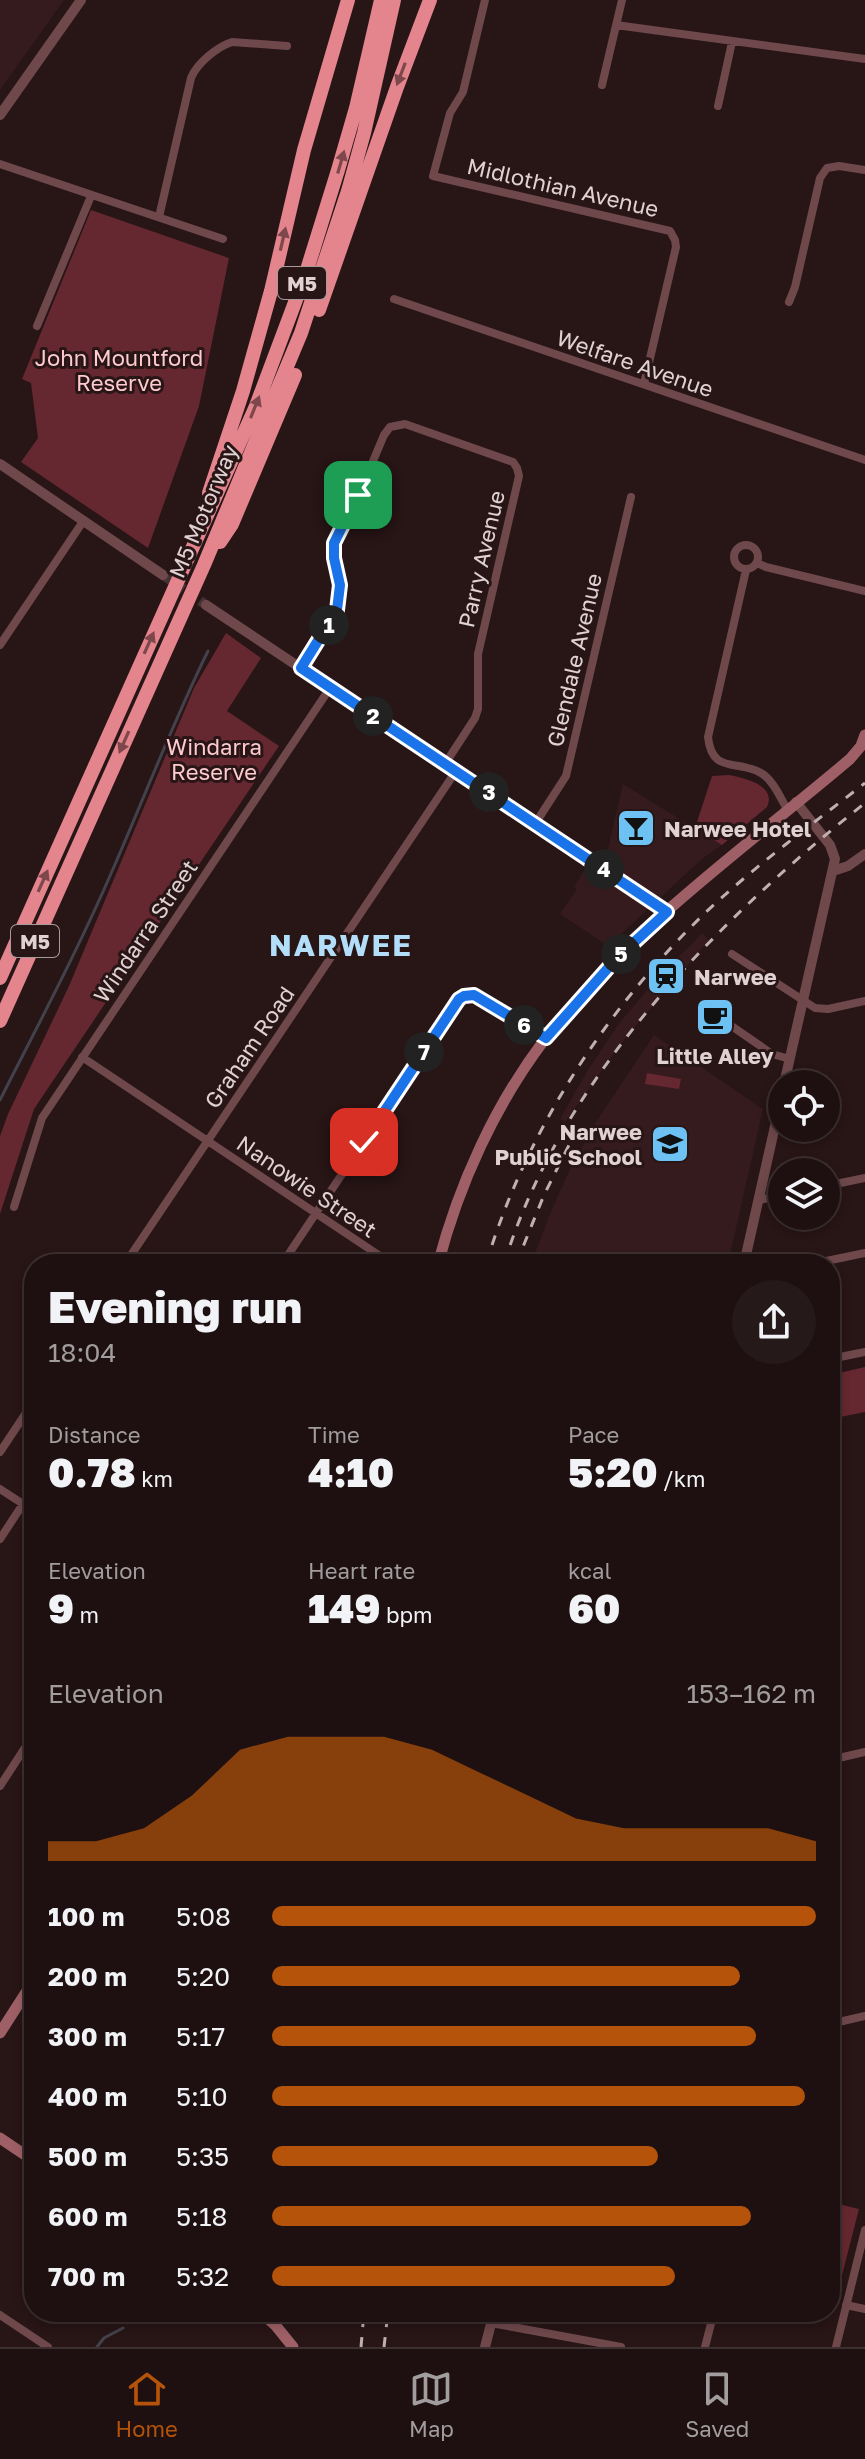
<!DOCTYPE html>
<html lang="en">
<head>
<meta charset="utf-8">
<style>
  body { margin:0; font-family:"Golos Text",sans-serif; background:#261919; color:#f1f3f6; height:100vh; display:flex; flex-direction:column; font-size:30px; white-space:nowrap }
  * { box-sizing:border-box; margin:0 }
  p { font-size:26px; color:#a19d9f }
  .icon { flex:none; width:44px; height:44px; fill:none; stroke:currentColor; stroke-width:2; stroke-linecap:round; stroke-linejoin:round }
  .map { position:relative; flex:1; overflow:hidden }
  .sheet { position:absolute; left:24px; top:1254px; width:816px; height:1068px; display:flex; flex-direction:column; background:#1e1010; border-radius:32px; box-shadow:0 4px 12px #0003,0 0 0 2px #3c3030 }
  .sheet>* { flex:none }
  .tools { position:absolute; left:768px; top:1070px; display:grid; gap:16px }
  .tools a { display:grid; place-items:center; width:72px; height:72px; border-radius:50%; background:#1e1010; box-shadow:0 4px 12px #0003,0 0 0 2px #3c3030; font-size:40px }
  .pin { position:absolute; display:grid; place-items:center; width:68px; height:68px; color:#fff; margin:-34px; border-radius:16px; box-shadow:0 4px 12px #0006 }
  .km { position:absolute; width:40px; height:40px; margin:-20px; border-radius:50%; background:#222; color:#fff; font-size:22px; line-height:40px; text-align:center }
  .round { display:grid; place-items:center; flex:none; width:84px; height:84px; border-radius:42px; background:#261919 }
  .overview { display:flex; align-items:center; justify-content:space-between; height:136px; padding:0 24px }
  h1 { font-size:44px; font-weight:800; line-height:60px }
  .metrics { display:grid; grid-template-columns:repeat(3,1fr); gap:12px; height:136px; padding:8px 24px }
  .metrics div { display:grid; align-content:center }
  .metrics b { font-size:40px; font-weight:800 }
  .metrics small { font-size:22px; font-weight:400 }
  .metrics p { font-size:22px }
  .chart { height:224px; padding:16px 24px }
  .chart p { display:flex; justify-content:space-between }
  .chart svg { width:100%; height:144px; margin-top:8px; fill:#b45309; opacity:.7 }
  ul { padding:0 24px; list-style:none; font-size:26px }
  li { display:grid; grid-template-columns:128px 96px 1fr; align-items:center; height:60px }
  li i { height:20px; border-radius:10px; background:#b45309 }
  .menu { display:flex; justify-content:space-around; align-items:center; height:112px; border-top:2px solid #3c3030; background:#1e1010; font-size:22px; color:#a19d9f }
  .menu a { display:grid; justify-items:center; gap:4px }
  .menu .on { color:#b45309 }
  .map>svg:first-child { display:block }
</style>
</head>
<body>
<div class="map">
<svg width="865" height="2347" viewBox="0 0 865 2347">
  <rect width="100%" height="100%" fill="#281516"/>
  <path fill="#351b1d" d="M0,0h64l-64,90z
    M623,784l99,61 -20,14 -94,87 -48,-32 17,-25 -3,-2 9,-15 24,-19z
    M702,933l7,7 -86,101 -58,81 -5,-3 26,-46 34,-51 37,-43z
    M654,1035l109,74 -35,155h-197l18,-48 22,-49 25,-45z"/>
  <path fill="#652730" d="M91,210l138,48 -30,148 -51,142 -127,-86 17,-24 -7,-55 -9,-4z
    M226,633l35,25 -34,53 52,35 -245,363 -34,105v-78l8,-22 61,-128 125,-298z
    M729,775c15,3 48,10 38,32l-45,38 -27,-17 17,-52z
    M647,1073l34,6 -2,10 -34,-5z
    M865,1367v45l-35,7v-44z
    M830,2202l29,7 -19,74 -10,-3z"/>
  <g fill="none" stroke-linecap="round" stroke-linejoin="round">
    <path stroke="#43424c" stroke-width="3" d="M0,1100c39,-77 79,-152 113,-231 32,-73 60,-147 95,-218
      M97,2347l7,-9 19,-10"/>
    <path stroke="#443132" stroke-width="10" stroke-dasharray="10 5" stroke-linecap="butt" d="M163,575l43,30"/>
    <path stroke="#6e484b" stroke-width="8" d="M485,0l-22,92 -13,21 -17,63 237,55 5,9 1,7 -32,137
      M616,25l249,34
      M602,85l20,-85
      M718,106l14,-64
      M0,164l223,75
      M159,217l32,-139c6,-15 26,-31 41,-36l55,4
      M394,299l471,161
      M789,302l6,-15 25,-109 7,-10 12,-2 26,4
      M37,326l54,-130
      M734 557a12 12 0 1 1 24 0a12 12 0 1 1-24 0Z
      M757,563l9,4 99,24
      M746,570l-38,167c4,38 30,22 53,36 12,7 19,24 26,36
      M0,645l84,-125
      M301,668l36,-58 3,-25 -6,-27v-15l29,-58 21,-50 6,-8 15,-3 108,38 4,6 2,8 -41,178v55l-3,9 -30,46
      M535,824l31,-48 65,-279
      M732,954l83,54 13,1 37,-8
      M701,1005l71,49 18,5
      M82,1057l310,207
      M826,1186l39,-8
      M759,1200l23,-5
      M14,1207l28,-89 288,-430
      M125,1264l331,-493
      M282,1264l177,-265 11,-4 8,1 68,42
      M812,1264l53,-11
      M830,1359l35,-7
      M0,1452l34,-51
      M0,1489l34,22
      M0,1539l23,-35
      M830,1760l35,-8
      M0,1786l34,-52
      M830,1906h2
      M830,2024l35,-8
      M846,2305l19,4
      M0,2315l48,32
      M491,2323l130,24
      M705,2347l9,-35
      M836,2347l29,-117"/>
    <path stroke="#6e484b" stroke-width="10" d="M0,115l81,-115
      M0,464l163,111
      M206,605l461,307
      M833,871l15,-5 17,-12
      M784,1084l51,-225 -5,-14 -34,-43
      M744,1264l38,-169
      M485,2347l9,-35"/>
    <path stroke="#9e6066" stroke-width="11" d="M438,1264c21,-80 57,-159 107,-225 84,-110 200,-191 305,-280l11,-13 4,-11
      M0,2033l34,-53
      M0,2138l34,23
      M261,2312l15,14 17,21"/>
    <path stroke="#e4848d" stroke-width="14" d="M319,310l78,-223 33,-87
      M209,493l34,-102 28,-100 33,-141 44,-150
      M220,542l12,-18 63,-149
      M0,978l256,-572 50,-133 32,-103 18,-62 25,-108
      M0,1021l204,-456 97,-232 47,-142 16,-58 30,-133"/>
    <path stroke="#beafb0" stroke-width="3" stroke-dasharray="10 10" stroke-linecap="butt" d="M486,1264c40,-133 120,-255 219,-351 50,-47 106,-88 160,-130
      M504,1264c57,-186 212,-343 361,-461
      M516,1264l28,-69 26,-52
      M361,2347l3,-35
      M384,2347l4,-35"/>
  </g>
  <defs><path id="oneway-solid" d="M-6-.8H1V-3.2L6.5 0L1 3.2V.8H-6Z" transform="scale(2)"/></defs>
  <g fill="#7d474c">
    <use href="#oneway-solid" transform="translate(401 74) rotate(111)"/>
    <use href="#oneway-solid" transform="translate(341 162) rotate(-74)"/>
    <use href="#oneway-solid" transform="translate(283 239) rotate(-77)"/>
    <use href="#oneway-solid" transform="translate(255 407) rotate(-68)"/>
    <use href="#oneway-solid" transform="translate(149 643) rotate(-66)"/>
    <use href="#oneway-solid" transform="translate(124 742) rotate(114)"/>
    <use href="#oneway-solid" transform="translate(43 881) rotate(-66)"/>
  </g>
  <g fill="none" stroke-linecap="round" stroke-linejoin="round">
    <defs>
      <path id="route" d="M358,495l-24,48v15l6,27 -3,25 -36,58 366,244 -50,46 -71,80 -72,-43 -10,1 -5,3 -95,143"/>
    </defs>
    <use href="#route" stroke="#fff" stroke-width="16"/>
    <use href="#route" stroke="#1a73e8" stroke-width="10"/>
  </g>
  <defs>
    <symbol id="bar-square" viewBox="-11 -11 22 22"><rect x="-9" y="-9" width="18" height="18" rx="4" fill="#6ec2f3" stroke="#281516"/><path d="M-6-5H6L.8 .8V4.5H3.5V6h-7V4.5H-.8V.8Z" fill="#111"/></symbol>
    <symbol id="station-square" viewBox="-11 -11 22 22"><rect x="-9" y="-9" width="18" height="18" rx="4" fill="#6ec2f3" stroke="#281516"/><path d="M-3-6H3Q5-6 5-4V2Q5 4 3 4L4.5 6H3L1.5 4h-3L-3 6H-4.5L-3 4Q-5 4-5 2V-4Q-5-6-3-6ZM-3.5-4v3h7v-3ZM-3.5 1v1.5H-2V1ZM2 1v1.5H3.5V1Z" fill="#111"/></symbol>
    <symbol id="cafe-square" viewBox="-11 -11 22 22"><rect x="-9" y="-9" width="18" height="18" rx="4" fill="#6ec2f3" stroke="#281516"/><path d="M-5.5-4.5H6V0H3Q3 3.5 0 3.5H-2.5Q-5.5 3.5-5.5 0ZM3-3.2v2h1.7v-2ZM-6 4.5H4V6H-6Z" fill="#111"/></symbol>
    <symbol id="school-square" viewBox="-11 -11 22 22"><rect x="-9" y="-9" width="18" height="18" rx="4" fill="#6ec2f3" stroke="#281516"/><path d="M0-5L7-2L0 1L-7-2ZM-4 1L0 2.5L4 1V4Q0 6-4 4Z" fill="#111"/></symbol>
  </defs>
  <g fill-rule="evenodd">
    <use href="#bar-square" x="614" y="806" width="44" height="44"/>
    <use href="#station-square" x="644" y="954" width="44" height="44"/>
    <use href="#cafe-square" x="693" y="995" width="44" height="44"/>
    <use href="#school-square" x="648" y="1122" width="44" height="44"/>
  </g>
  <g text-anchor="middle" dominant-baseline="central" stroke-width="6" stroke-linejoin="round" paint-order="stroke">
    <g fill="#281516" stroke="#a9999a" stroke-width="2">
      <rect x="278" y="267" width="48" height="32" rx="6"/>
      <rect x="11" y="925" width="48" height="32" rx="6"/>
    </g>
    <g font-size="20" font-weight="bold" fill="#e0d2d3">
      <text x="302" y="283">M5</text>
      <text x="35" y="941">M5</text>
    </g>
    <g font-size="22" fill="#e0d2d3" stroke="#281516">
      <text transform="translate(563 187) rotate(13)">Midlothian Avenue</text>
      <text transform="translate(635 363) rotate(19)">Welfare Avenue</text>
      <text transform="translate(203 511) rotate(-67)">M5 Motorway</text>
      <text transform="translate(481 559) rotate(-77)">Parry Avenue</text>
      <text transform="translate(574 660) rotate(-77)">Glendale Avenue</text>
      <text transform="translate(145 931) rotate(-56)">Windarra Street</text>
      <text transform="translate(249 1047) rotate(-56)">Graham Road</text>
      <text transform="translate(307 1186) rotate(34)">Nanowie Street</text>
    </g>
    <g font-size="22" fill="#fecacd" stroke="#281516">
      <text x="119" y="357">John Mountford<tspan x="119" dy="25">Reserve</tspan></text>
      <text x="214" y="746">Windarra<tspan x="214" dy="25">Reserve</tspan></text>
    </g>
    <g font-size="22" font-weight="bold" fill="#e0d2d3" stroke="#281516" text-anchor="start">
      <text x="664" y="828">Narwee Hotel</text>
      <text x="694" y="976">Narwee</text>
      <text x="715" y="1055" text-anchor="middle">Little Alley</text>
      <text x="642" y="1131" text-anchor="end">Narwee<tspan x="642" dy="25">Public School</tspan></text>
    </g>
    <g font-size="30" font-weight="bold" letter-spacing="2" fill="#b2defa" stroke="#281516">
      <text x="341" y="945">NARWEE</text>
    </g>
  </g>
</svg>
<div class="tools">
<a><svg class="icon" aria-label="locate" viewBox="0 0 24 24"><circle cx="12" cy="12" r="6"/><path d="M12 2v4M12 18v4M2 12h4M18 12h4"/></svg></a>
<a><svg class="icon" aria-label="layers" viewBox="0 0 24 24"><path d="M12 4l9 5-9 5-9-5zM3 14l9 5 9-5"/></svg></a>
</div>
<div class="pin" style="left:358px;top:495px;background:#1e9e55"><svg class="icon" aria-label="arrive" viewBox="0 0 24 24"><path d="M6 21V4h12l-3 4 3 4H6"/></svg></div>
<div class="pin" style="left:364px;top:1142px;background:#d93025"><svg class="icon" aria-label="check" viewBox="0 0 24 24"><path d="M5 12l5 5 9-10"/></svg></div>
<b class="km" style="left:329px;top:625px">1</b>
<b class="km" style="left:373px;top:716px">2</b>
<b class="km" style="left:489px;top:792px">3</b>
<b class="km" style="left:604px;top:869px">4</b>
<b class="km" style="left:621px;top:954px">5</b>
<b class="km" style="left:524px;top:1025px">6</b>
<b class="km" style="left:424px;top:1052px">7</b>
<section class="sheet">
<div class="overview"><div><h1>Evening run</h1><p>18:04</p></div><a class="round"><svg class="icon" aria-label="share" viewBox="0 0 24 24"><path d="M12 15V3M7 8l5-5 5 5M5 13v7h14v-7"/></svg></a></div>
<div class="metrics">
<div><p>Distance</p><b>0.78<small> km</small></b></div>
<div><p>Time</p><b>4:10</b></div>
<div><p>Pace</p><b>5:20<small> /km</small></b></div>
</div>
<div class="metrics">
<div><p>Elevation</p><b>9<small> m</small></b></div>
<div><p>Heart rate</p><b>149<small> bpm</small></b></div>
<div><p>kcal</p><b>60</b></div>
</div>
<div class="chart"><p><span>Elevation</span>153–162 m</p>
<svg viewBox="0 0 160 44" preserveAspectRatio="none"><path d="M0 44V38L10 38L20 34L30 24L40 10L50 6L60 6L70 6L80 10L90 17L100 24L110 31L120 34L130 34L140 34L150 34L160 38V44z"/></svg>
</div>
<ul>
<li><b>100 m</b>5:08<i style="width:100%"></i></li>
<li><b>200 m</b>5:20<i style="width:86%"></i></li>
<li><b>300 m</b>5:17<i style="width:89%"></i></li>
<li><b>400 m</b>5:10<i style="width:98%"></i></li>
<li><b>500 m</b>5:35<i style="width:71%"></i></li>
<li><b>600 m</b>5:18<i style="width:88%"></i></li>
<li><b>700 m</b>5:32<i style="width:74%"></i></li>
</ul>
</section>
</div>
<nav class="menu">
<a class="on"><svg class="icon" aria-label="home" viewBox="0 0 24 24"><path d="M3 11l9-7 9 7M6 9v11h12V9"/></svg>Home</a>
<a><svg class="icon" aria-label="map" viewBox="0 0 24 24"><path d="M3 6l6-2 6 2 6-2v14l-6 2-6-2-6 2zM9 4v14M15 6v14"/></svg>Map</a>
<a><svg class="icon" aria-label="saved" viewBox="0 0 24 24"><path d="M7 4h10v16l-5-4-5 4z"/></svg>Saved</a>
</nav>
</body>
</html>
